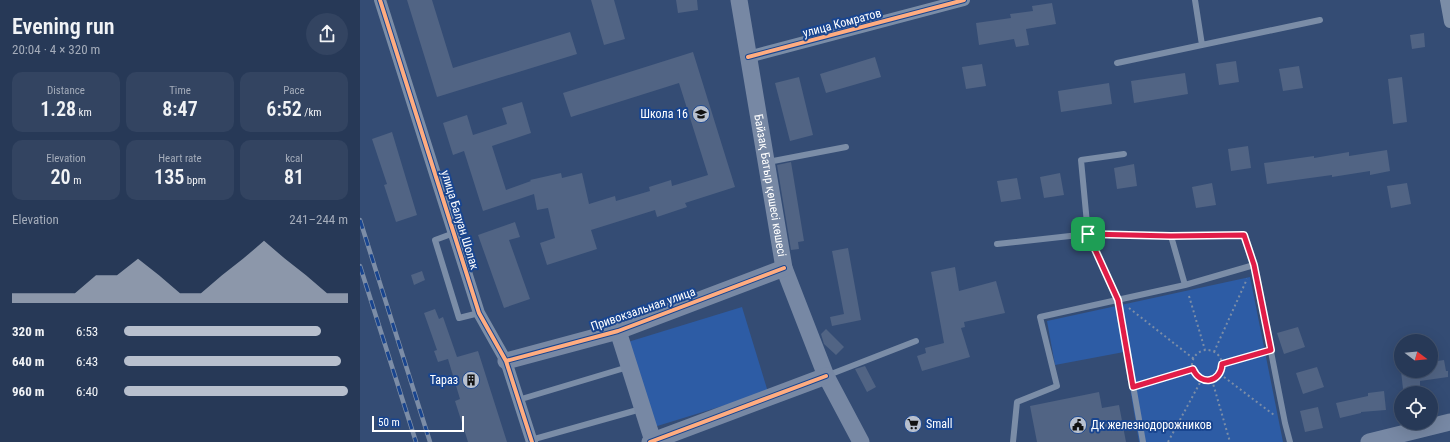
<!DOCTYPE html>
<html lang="en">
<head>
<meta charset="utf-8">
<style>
  body { margin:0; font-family:"Roboto Condensed",sans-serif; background:#334461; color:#f1f3f6; height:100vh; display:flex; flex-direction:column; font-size:15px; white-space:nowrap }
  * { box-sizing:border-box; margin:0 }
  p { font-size:13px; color:#a4acba }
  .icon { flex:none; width:22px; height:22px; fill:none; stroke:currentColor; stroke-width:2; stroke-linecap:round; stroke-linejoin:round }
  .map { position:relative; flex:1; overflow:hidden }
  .panel { display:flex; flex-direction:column; background:#273957; width:360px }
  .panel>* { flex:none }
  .needle { width:26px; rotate:106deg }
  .tools { position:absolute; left:1034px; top:334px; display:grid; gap:8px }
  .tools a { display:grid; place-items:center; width:44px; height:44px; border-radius:50%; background:#273957; box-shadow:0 4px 16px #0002,0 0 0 1px #43536d; font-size:20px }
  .scale { position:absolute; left:12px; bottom:10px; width:92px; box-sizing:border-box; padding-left:4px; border:2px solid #fff; border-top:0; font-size:11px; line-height:14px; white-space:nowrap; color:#fff; -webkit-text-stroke:3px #19458f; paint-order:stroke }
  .pin { position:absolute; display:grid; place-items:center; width:34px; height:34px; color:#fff; margin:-17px; border-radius:8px; box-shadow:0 2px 6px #0006 }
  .round { display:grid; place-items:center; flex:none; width:42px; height:42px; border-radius:21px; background:#334461 }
  .overview { display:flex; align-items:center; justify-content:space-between; height:68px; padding:0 12px }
  h1 { font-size:22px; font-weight:600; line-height:30px }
  .figures { display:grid; grid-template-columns:repeat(3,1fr); gap:6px; height:68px; padding:4px 12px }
  .figures div { display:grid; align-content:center; border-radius:10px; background:#334461; text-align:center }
  .figures b { font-size:20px; font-weight:600 }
  .figures small { font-size:11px; font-weight:400 }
  .figures p { font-size:11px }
  .chart { height:112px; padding:8px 12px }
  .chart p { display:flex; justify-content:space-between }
  .chart svg { width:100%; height:72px; margin-top:4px; fill:#b8c0ce; opacity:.7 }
  ul { padding:0 12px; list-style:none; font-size:13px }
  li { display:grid; grid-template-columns:64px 48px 1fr; align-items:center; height:30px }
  li i { height:10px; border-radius:5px; background:#b8c0ce }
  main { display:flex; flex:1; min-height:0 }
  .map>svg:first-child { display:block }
</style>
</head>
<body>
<main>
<section class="panel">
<div class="overview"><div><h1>Evening run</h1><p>20:04 · 4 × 320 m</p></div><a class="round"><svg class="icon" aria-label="share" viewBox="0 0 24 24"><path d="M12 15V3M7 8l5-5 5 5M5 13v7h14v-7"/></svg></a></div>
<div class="figures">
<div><p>Distance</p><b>1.28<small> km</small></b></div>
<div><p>Time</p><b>8:47</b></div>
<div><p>Pace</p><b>6:52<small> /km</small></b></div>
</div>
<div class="figures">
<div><p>Elevation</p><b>20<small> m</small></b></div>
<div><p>Heart rate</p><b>135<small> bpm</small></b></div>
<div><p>kcal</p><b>81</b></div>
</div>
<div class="chart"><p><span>Elevation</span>241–244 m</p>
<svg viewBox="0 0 160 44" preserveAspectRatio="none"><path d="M0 44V38L10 38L20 38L30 38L40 27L50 27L60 17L70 27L80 38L90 38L100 27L110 17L120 6L130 17L140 27L150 38L160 38V44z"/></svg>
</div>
<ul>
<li><b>320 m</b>6:53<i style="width:88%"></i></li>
<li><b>640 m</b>6:43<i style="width:97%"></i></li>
<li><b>960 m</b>6:40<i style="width:100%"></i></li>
</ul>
</section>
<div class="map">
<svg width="1090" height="442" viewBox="0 0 1090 442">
  <rect width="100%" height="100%" fill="#344c74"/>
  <path fill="#2d5ca5" d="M890,277l33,165h-144l-15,-90 -69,13 -8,-44z
    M382,307l26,85 -114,35 -26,-85z"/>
  <path fill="#516484" d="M47,0h25l21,68 117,-36 7,22 -140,43z
    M231,0h23l11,39 -21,6z
    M316,0h21l1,10 -20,3z
    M692,3l4,21 -30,5 3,16 -13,2 -2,-8 -35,6 -3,-22 35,-5 -1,-4 23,-3 -1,-5z
    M1064,33l1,14 -13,2 -2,-14z
    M333,52l42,135 -50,16 2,4 -30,10 -2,-7 -64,20 6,19 -50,16 -7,-22 15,-5 -7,-30 -11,2 -3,-16 -51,17 -19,-60 -11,4 -10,-32 24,-8 6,20 34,-11 -5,-16 20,-6 9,31 -39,13 14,44 25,-9 -1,-1 31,-7 1,5 20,-5 7,31 26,-8 1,5 34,-10 -1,-4 22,-7 1,6 36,-11 -29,-92 -108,34 -8,-24z
    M515,57l6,20 -55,16 -6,-19z
    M876,61l3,21 -20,3 -3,-21z
    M622,64l4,22 -20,3 -4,-22z
    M939,66l4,22 -20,3 -4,-22z
    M825,73l3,21 -54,9 -3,-22z
    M439,77l14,58 -23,6 -15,-58z
    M1042,77l5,45 -14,2 -5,-45z
    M749,83l3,21 -51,8 -3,-21z
    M32,132l25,83 -21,7 -12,-37 3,-1 -15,-45z
    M888,146l3,22 -20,3 -3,-22z
    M1027,150l3,21 -20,4v-4l-38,6v-2l-65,9 -3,-21 50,-7v2l35,-6v4z
    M431,162l13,79 -6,1 1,7 -8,1 -14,-85z
    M774,164l3,22 -20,3 -3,-21z
    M700,173l4,22 -20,3 -4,-21z
    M657,178l4,21 -20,3 -4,-21z
    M852,183l4,22 -20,3 -4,-21z
    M1047,183l4,21 -20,4 -4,-22z
    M155,222l5,15 -11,3 21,59 -26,9 -26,-73z
    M488,248l13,72 -29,6 -2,-9 14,-3 -12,-63z
    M595,267l4,24 37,-10 9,32 -41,9 1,5 -4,1 9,29 -48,14 -5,-15 9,-3 -1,-5 19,-5 -13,-71z
    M62,271l3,9 -11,5 -3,-10z
    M75,309l4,10 4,-2 14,40 21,-6 29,91h-39l-13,-41 5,-2 -12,-40 -10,3 -4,-11 3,-1 -13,-37z
    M938,327l7,20 -21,7 -7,-21z
    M466,329l18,18 -8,8 -12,-11 -3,-10z
    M1084,360l2,11h2v6l-28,4v6l-17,2 -2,-18h30v-9z
    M505,366l11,21 -9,5 -12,-23z
    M957,367l7,20 -21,7 -7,-21z
    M1024,391l2,19 -25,2v1l-21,5 -4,-15 32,-7v-3z
    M739,392l3,16 17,-3 7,37h-89l-7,-36z
    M958,407l5,21 -18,4 -5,-21z"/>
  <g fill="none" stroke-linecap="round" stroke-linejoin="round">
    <path stroke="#7b8da7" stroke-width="2" stroke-dasharray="2 3" stroke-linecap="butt" d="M732,243l22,49
      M829,296l16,54
      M769,308l65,51
      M832 365a15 15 0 1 1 30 0a15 15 0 1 1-30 0Z
      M854,352l33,-73
      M862,364l40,-11
      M860,374l54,41
      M852,380l18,62
      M782,385l51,-16
      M808,442l34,-63"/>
    <path stroke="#7b8da7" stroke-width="6" d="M835,0l7,45
      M757,63l203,-43
      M408,162l78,-15
      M94,233l-19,7 24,78 20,-5
      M728,234l-7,-74 43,-6
      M811,236l14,49
      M637,244l91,-10 83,2 73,-1 10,30 31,158 5,19
      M758,300l25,142
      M466,376l90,-35
      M158,400l110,-33
      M171,440l110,-31
      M653,442l4,-40 40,-16 -17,-69 145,-32 69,-20"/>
    <path stroke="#7b8da7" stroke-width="12" d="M20,0l99,313 27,48 26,81
      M1086,0l4,22
      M388,57l216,-57"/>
    <g stroke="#7788a4" stroke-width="17">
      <path id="s1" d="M379,0l45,268 42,108 35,66"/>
      <path d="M258,331l35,110"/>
      <path d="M146,361l112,-30 166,-63"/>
      <path d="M290,442l176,-66"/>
      <path d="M1009,442l81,-20"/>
    </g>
    <defs>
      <path id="rail" d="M0,220l70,222
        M0,266l56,176"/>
    </defs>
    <use href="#rail" stroke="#7c8da7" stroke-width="4.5"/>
    <use href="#rail" stroke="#19458f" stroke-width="3" stroke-dasharray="9" stroke-linecap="butt"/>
    <defs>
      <path id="cycleway" d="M20,0l99,313 27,48 26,81
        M388,57l216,-57
        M146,361l112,-30 166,-63
        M290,442l176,-66"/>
    </defs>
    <use href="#cycleway" stroke="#19458f" stroke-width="6"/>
    <use href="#cycleway" stroke="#ffac80" stroke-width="4"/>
  </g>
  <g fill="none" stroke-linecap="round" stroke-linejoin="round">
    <defs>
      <path id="route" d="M728,234l83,2 73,-1 10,30 17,85 -49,14c-1,19 -22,22 -29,5l-60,18 -15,-87z"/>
    </defs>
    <use href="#route" stroke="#fff" stroke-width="8"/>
    <use href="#route" stroke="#e11d48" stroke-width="5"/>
  </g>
  <defs>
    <symbol id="school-disc" viewBox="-11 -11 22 22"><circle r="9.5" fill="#b8c0ce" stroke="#19458f"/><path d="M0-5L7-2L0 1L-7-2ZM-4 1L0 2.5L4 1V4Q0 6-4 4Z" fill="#111"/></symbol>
    <symbol id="building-disc" viewBox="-11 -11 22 22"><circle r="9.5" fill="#b8c0ce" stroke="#19458f"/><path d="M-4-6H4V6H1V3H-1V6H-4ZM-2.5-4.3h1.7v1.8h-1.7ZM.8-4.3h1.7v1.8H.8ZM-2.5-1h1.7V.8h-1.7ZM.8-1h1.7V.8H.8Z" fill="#111"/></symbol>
    <symbol id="supermarket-disc" viewBox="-11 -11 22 22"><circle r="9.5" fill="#b8c0ce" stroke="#19458f"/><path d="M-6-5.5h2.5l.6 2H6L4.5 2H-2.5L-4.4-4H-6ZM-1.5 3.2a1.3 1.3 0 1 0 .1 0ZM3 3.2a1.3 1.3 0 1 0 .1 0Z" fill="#111"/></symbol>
    <symbol id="civic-disc" viewBox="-11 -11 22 22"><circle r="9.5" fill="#b8c0ce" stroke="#19458f"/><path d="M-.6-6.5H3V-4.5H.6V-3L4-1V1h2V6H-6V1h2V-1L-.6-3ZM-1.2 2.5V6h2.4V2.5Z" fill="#111"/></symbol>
  </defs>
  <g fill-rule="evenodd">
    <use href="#school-disc" x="331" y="104" width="20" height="20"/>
    <use href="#building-disc" x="101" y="370" width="20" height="20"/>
    <use href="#supermarket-disc" x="543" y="414" width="20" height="20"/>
    <use href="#civic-disc" x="708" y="415" width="20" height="20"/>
  </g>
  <g text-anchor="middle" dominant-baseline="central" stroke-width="4" stroke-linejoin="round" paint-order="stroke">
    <g font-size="12" fill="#fff" stroke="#19458f">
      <text transform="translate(482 23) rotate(-15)">улица Комратов</text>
      <text stroke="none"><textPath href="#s1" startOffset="188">Байзақ Батыр қөшесі көшесі</textPath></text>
      <text transform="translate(100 220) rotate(73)">улица Балуан Шолак</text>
      <text transform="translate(283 309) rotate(-19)">Привокзальная улица</text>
    </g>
    <g font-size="12" fill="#fff" stroke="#19458f" text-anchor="end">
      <text x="328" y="114">Школа 16</text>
      <text x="98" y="380">Тараз</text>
      <text x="566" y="424" text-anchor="start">Small</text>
      <text x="731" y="425" text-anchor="start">Дк железнодорожников</text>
    </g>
  </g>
</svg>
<div class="tools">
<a><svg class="needle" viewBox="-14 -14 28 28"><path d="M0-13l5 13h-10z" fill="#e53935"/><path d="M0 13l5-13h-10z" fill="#a4acba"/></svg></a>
<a><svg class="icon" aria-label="locate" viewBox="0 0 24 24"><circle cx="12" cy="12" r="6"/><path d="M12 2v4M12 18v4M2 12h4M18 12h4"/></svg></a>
</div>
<div class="scale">50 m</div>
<div class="pin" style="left:728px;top:234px;background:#1e9e55"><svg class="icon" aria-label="arrive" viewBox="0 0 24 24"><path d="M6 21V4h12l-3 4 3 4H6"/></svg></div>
</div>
</main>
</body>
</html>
